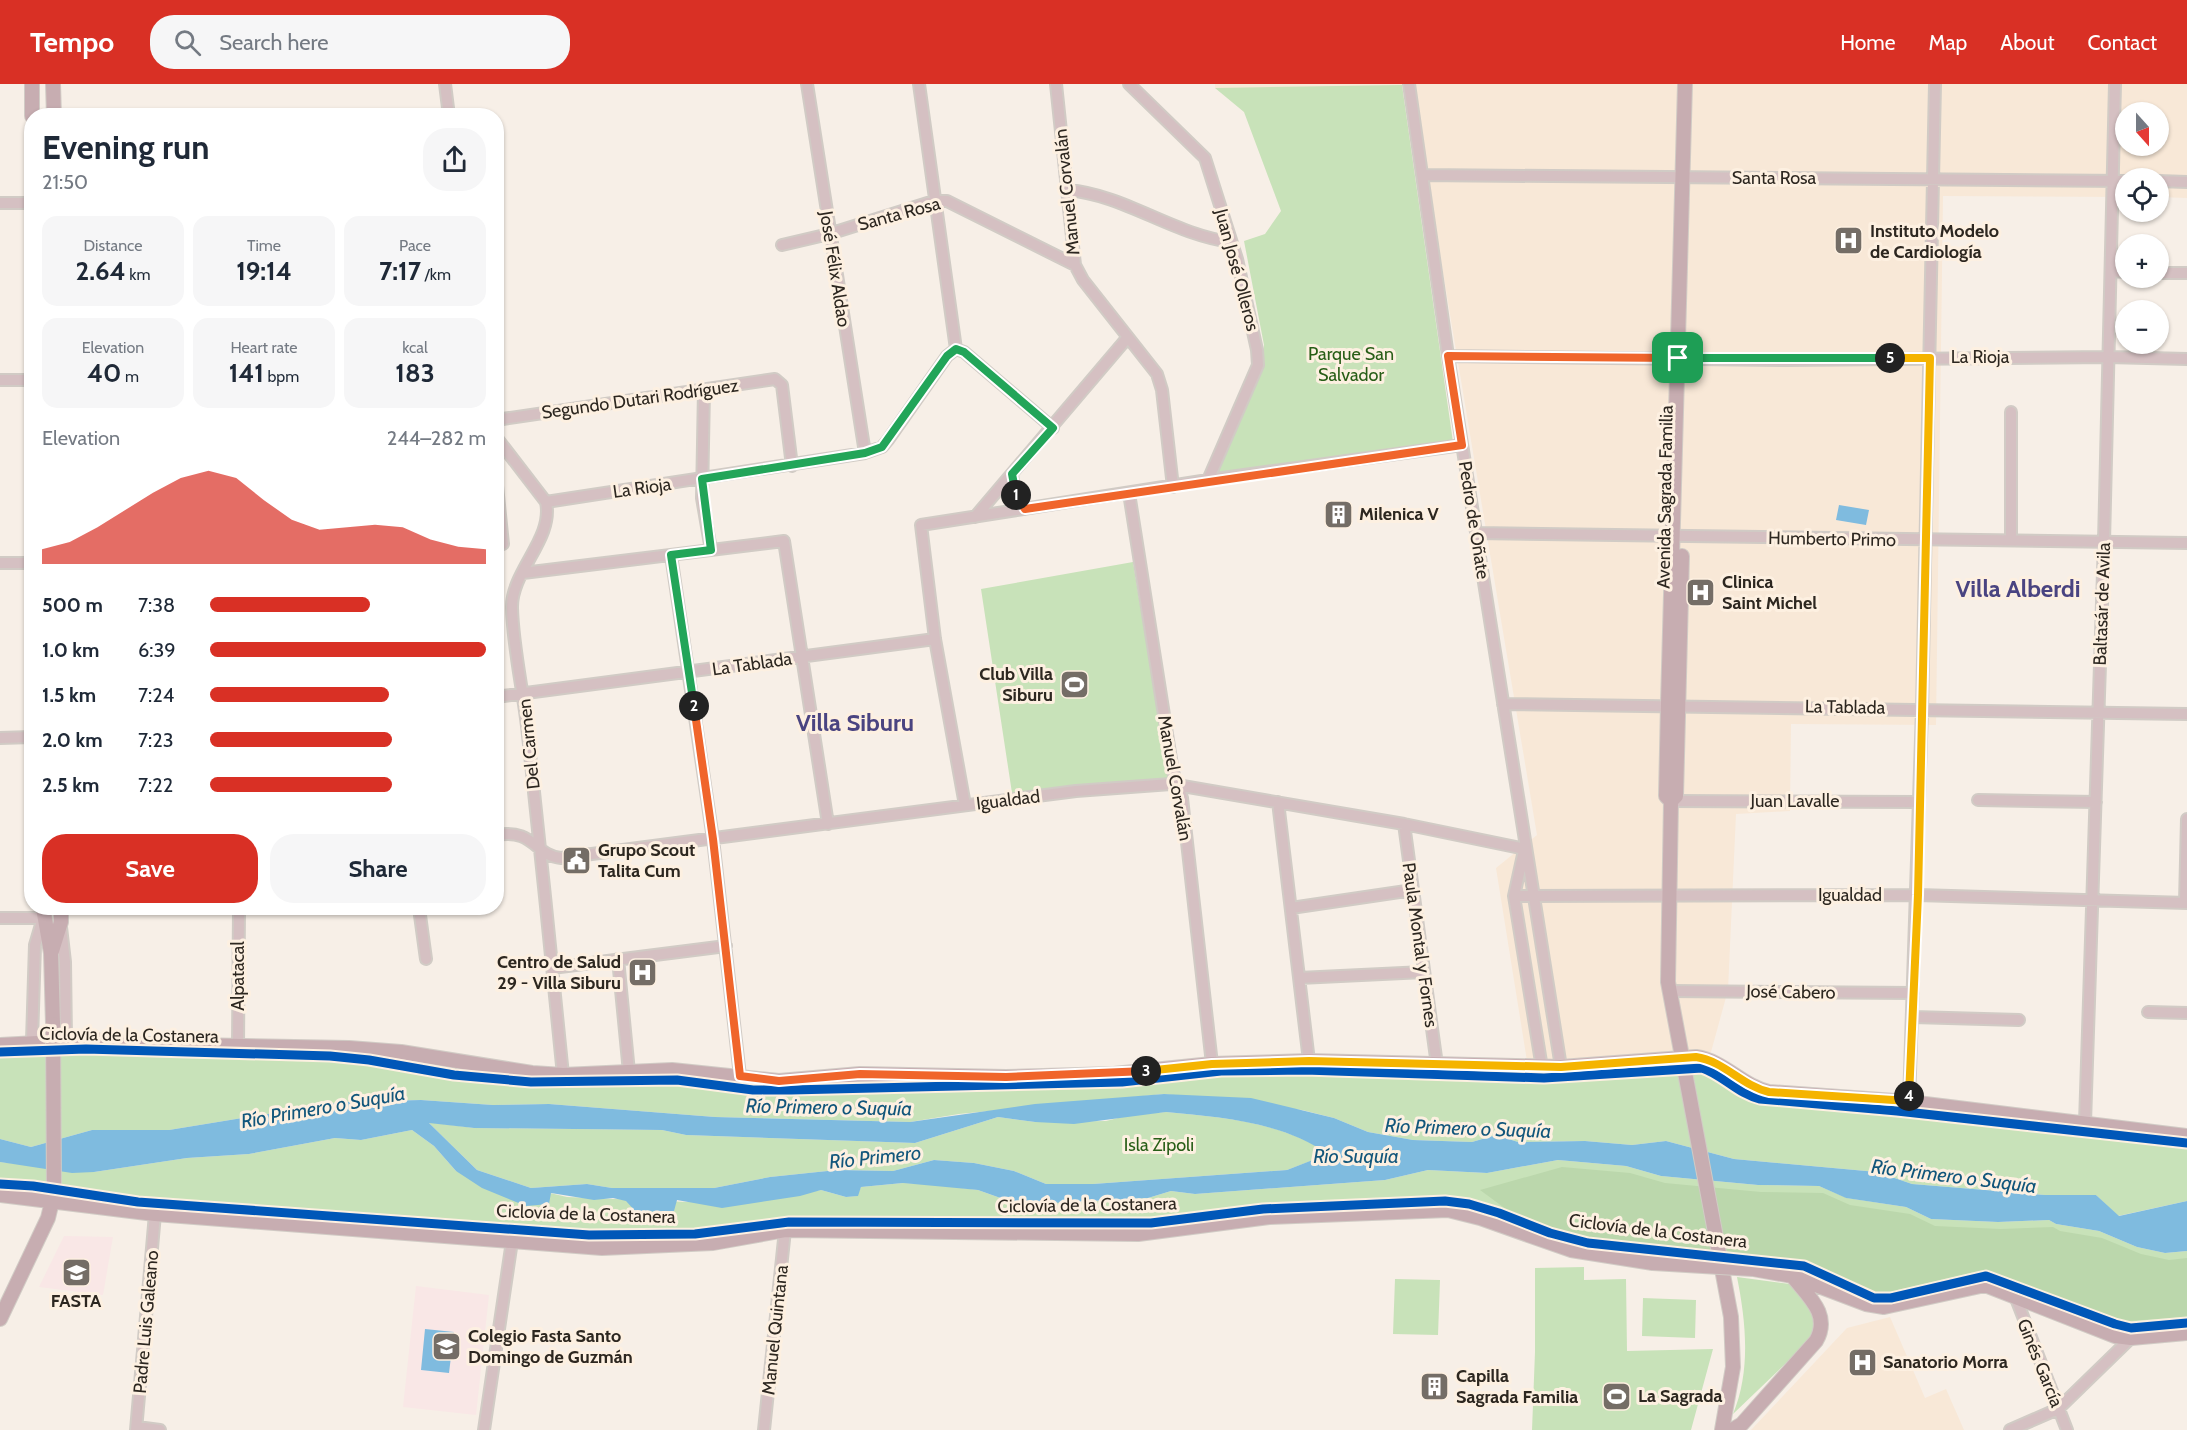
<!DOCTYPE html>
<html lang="en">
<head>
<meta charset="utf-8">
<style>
  body { margin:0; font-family:Cabin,sans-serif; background:#f6f6f7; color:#1f2937; height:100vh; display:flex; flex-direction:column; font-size:22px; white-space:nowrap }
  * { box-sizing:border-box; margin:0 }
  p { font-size:20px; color:#747a83 }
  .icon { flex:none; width:33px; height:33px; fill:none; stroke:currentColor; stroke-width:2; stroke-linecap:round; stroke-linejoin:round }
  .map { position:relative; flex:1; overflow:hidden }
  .sheet { position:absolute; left:24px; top:24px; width:480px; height:807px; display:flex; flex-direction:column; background:#fff; border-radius:24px; box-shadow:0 2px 4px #0004 }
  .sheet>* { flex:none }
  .needle { width:39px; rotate:159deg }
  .tools { position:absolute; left:2115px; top:18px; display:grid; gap:12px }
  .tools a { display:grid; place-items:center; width:54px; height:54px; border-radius:50%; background:#fff; box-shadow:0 2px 4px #0004; font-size:30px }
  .pin { position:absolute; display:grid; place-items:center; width:51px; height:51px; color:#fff; margin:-26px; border-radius:12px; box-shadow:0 3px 9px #0006 }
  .km { position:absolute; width:30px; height:30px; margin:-15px; border-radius:50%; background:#222; color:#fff; font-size:16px; line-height:30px; text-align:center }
  .round { display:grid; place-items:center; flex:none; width:63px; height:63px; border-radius:24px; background:#f6f6f7 }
  .headline { display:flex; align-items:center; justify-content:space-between; height:102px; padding:0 18px }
  h1 { font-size:33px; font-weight:800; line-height:45px }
  .metrics { display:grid; grid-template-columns:repeat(3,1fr); gap:9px; height:102px; padding:6px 18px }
  .metrics div { display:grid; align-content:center; border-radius:15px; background:#f6f6f7; text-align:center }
  .metrics b { font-size:26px; font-weight:800 }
  .metrics small { font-size:16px; font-weight:400 }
  .metrics p { font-size:16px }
  .chart { height:168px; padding:12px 18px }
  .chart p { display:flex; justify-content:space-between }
  .chart svg { width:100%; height:108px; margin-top:6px; fill:#d93025; opacity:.7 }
  .primary-button { display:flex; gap:12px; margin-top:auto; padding:12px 18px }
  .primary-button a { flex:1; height:69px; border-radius:24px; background:#d93025; color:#fff; font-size:24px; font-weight:800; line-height:69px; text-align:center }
  .primary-button a+a { background:#f6f6f7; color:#1f2937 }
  ul { padding:0 18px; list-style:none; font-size:20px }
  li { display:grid; grid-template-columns:96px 72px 1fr; align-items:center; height:45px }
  li i { height:15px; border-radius:8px; background:#d93025 }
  header { display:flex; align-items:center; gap:36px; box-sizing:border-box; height:84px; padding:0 30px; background:#d93025; color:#fff }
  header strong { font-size:28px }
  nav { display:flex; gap:33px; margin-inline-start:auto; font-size:21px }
  .search { width:420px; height:54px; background:#f6f6f7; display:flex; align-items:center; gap:15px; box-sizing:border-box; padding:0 21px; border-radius:24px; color:#747a83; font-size:22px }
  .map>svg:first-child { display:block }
</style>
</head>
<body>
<header>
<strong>Tempo</strong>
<div class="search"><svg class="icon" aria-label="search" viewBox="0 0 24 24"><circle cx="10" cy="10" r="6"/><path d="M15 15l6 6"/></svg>Search here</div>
<nav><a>Home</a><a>Map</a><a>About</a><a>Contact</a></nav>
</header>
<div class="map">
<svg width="2187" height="1346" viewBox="0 0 2187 1346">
  <rect width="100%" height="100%" fill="#f7efe7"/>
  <path fill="#f8e8d7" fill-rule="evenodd" d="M1215,0h972v114l-28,-1 -1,-19h-32l-1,19 -182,-1 -7,529 -145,-1 -1,87 -54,3 -8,176 -17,62 -184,9 -31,-193 41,-33 -125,-748 -197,1zM2126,28h32v34h-32z
    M1890,1233l35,81 21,-9 18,41h-213l96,-102z"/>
  <path fill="#f9e7e6" d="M64,1152l49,1 -10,58 -64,-8z
    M416,1202l73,9 -13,120 -73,-8z"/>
  <path fill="#c8e2b9" d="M1402,1l51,357 -239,31 45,-95 5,-33 -20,-104 21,-7 16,-23 -37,-99 -29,-24z
    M1133,478l36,217 -157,14 -31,-204z
    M0,961l293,1 239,27 208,3 266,1 206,-13 330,4 154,-11 53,28 438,51v65l-69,15 -22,-21h-51l-133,-11 -35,-12 -143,-13 -68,-18 -34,4 -47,-4 -67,1 -22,-7 -24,7 -59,-2 -45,-8 -34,-14 -32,-8 -138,-16 -205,20 -49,8 -195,-5 -166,-13 -56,1 -72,-5 -80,2 -172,28h-77l-61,17 -31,-8z
    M1166,1028c55,5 117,10 163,42l-42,16 -194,14h-47l-32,-13 -40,-8 -40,-3 -41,11 -56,-1 -67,7 -56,11h-102l-25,-4 -56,4 -54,-18 -49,-48 46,6 188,2 24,5 229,8 83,-26 37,5 71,-1 24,-6z
    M412,1046l22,16 22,25 111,26 121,5 89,-4 44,-8 25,7 11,-1 4,-9 42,-4 28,1 47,6 45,16 30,-5 13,2 82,-5 23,-7 24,3 190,-14 43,-10 59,3 71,-13 68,6 35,10 97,9 61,1 28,12 59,9 25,12 67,3 51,-2 7,4 43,7 38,16 28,6 22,-2v82l-56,5 -141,-52 -98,20 -139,-37 -33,-20 -67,14 -205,-53 -268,20h-381l-197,18 -602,-53v-33l94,10 93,-14 62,-4 86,-16 26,2z
    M1584,1183v13l42,-1 1,72 86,-2 -22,81h-159l3,-78v-84z
    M1737,1193l53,7 16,15 10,16v15l-9,13 -74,71c18,-43 13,-92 4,-137z
    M1395,1195l45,1 -2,55 -45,-1z
    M1643,1214l53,2 -1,38 -53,-2z"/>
  <path fill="#bbd7ac" d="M1562,1083l68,6 35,10 96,9 62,1 27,12 60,9 25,12 66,3 52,-2 7,4 42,7 39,16 28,6 18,-2v59l-74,5 -130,-52 -107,25 -129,-35 -102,-2 -78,-14 -42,-21 -45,-33z"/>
  <path fill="#7fbbdf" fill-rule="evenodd" d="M1839,421l30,5 -3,15 -30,-5z
    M1164,1010l87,4 83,20 34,14 45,8 59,2 24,-7 22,7 67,-1 47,4 34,-4 68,18 143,13 35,12 133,11h51l23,21 68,-15v50l-22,2 -28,-6 -38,-16 -43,-7 -7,-4 -51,2 -67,-3 -25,-12 -60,-9 -27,-12 -61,-1 -97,-9 -35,-10 -68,-6 -71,13 -59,-3 -43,10 -190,14 -24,-3 -23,7 -115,6 -5,7 -5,-5 -45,-16 -75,-7 -42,4 -3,9 -12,1 -25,-7 -21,6 -78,12 -45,-8 -3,11 -38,1 -10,-11 -13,-3 -19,2 -43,-7 -2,11 -23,2 -44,-18 -26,-17 -22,-25 -22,-16 -51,10 -26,-2 -86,16 -62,4 -93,14 -22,1 -72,-11v-23l31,8 61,-17h77l172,-28 80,-2 72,5 56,-1 166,13 195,5 125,-18zM1166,1028c54,5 117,10 162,42l-41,16 -194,14h-47l-32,-13 -40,-8 -40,-3 -41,11 -56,-1 -67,7 -56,11h-102l-25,-4 -56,4 -54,-18 -48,-47 45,5 188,2 24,5 229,8 83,-26 37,5 39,2z
    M425,1245l29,3 -5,41 -28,-3z"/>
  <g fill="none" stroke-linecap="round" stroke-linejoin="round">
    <defs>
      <path id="minor" d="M445,0l4,32
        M807,0l58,369
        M919,0l37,265
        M1056,0l19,181 8,15 74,94 5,16 11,97
        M1129,0l76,74 32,101 20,91 1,15 -50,115
        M1409,0l39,272 113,711
        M1422,91l704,6
        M2158,97l29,1
        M1068,106c57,5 106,45 163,52
        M0,119h32
        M782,161l47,-11 105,-33h13l128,64
        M2111,187l15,1
        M2158,189h29
        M1448,272l339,4 321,-3 79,2
        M0,296h32
        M704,306l-2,108 9,52
        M2011,328v128
        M496,336l279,-41 7,6 10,81
        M496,353l50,65c8,37 -35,69 -34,106 1,41 12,86 16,127 12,113 24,227 35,340
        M1012,390l2,16 11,19
        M496,392l7,68 -7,1
        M1129,409l44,279 9,26 30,266
        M546,418l319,-49 17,-6 6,-7 59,-84 9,-7 8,3 89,76
        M975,433l153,-180
        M1476,449l711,10
        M671,471l42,284 27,237
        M0,479h32
        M523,489l261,-32 44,283
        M496,613l439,-58
        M1503,620l684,10
        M0,654l32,-1
        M1978,716l118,2
        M1671,717l248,1
        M1278,718l31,259
        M965,721l-30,-166 -14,-114 287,-45 254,-35
        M1404,740l33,241
        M496,751c38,-7 39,21 65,23l515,-67 95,-7 233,40 121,25
        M1523,771l-9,41 28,172
        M1514,812l404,-1 269,8
        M2185,819l2,-84
        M419,824l7,51
        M1291,824l122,-18
        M0,834h43l-8,27 -3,96
        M61,843l4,35 1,78
        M618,875l11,113
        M552,884l174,-22
        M1299,894l125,-6
        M1670,907l243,2
        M2148,928l39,1
        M1913,933l106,3
        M238,961l1,-137
        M1909,1018l13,-393 13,-625
        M2085,1039l19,-581 11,-458
        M2015,1212l52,134
        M137,1343l23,3
        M136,1346l19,-216
        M484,1346l28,-189
        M764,1346l21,-200
        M2010,1346l48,-21 73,-71"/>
      <path id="major" d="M32,0v32
        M53,0l1,32
        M1685,0l-17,620 -2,92 5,5 -3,181 63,335 2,50 -11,63
        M1671,717l5,-5 6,-240
        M43,824l8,45 2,71
        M52,867l9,-29v-14
        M0,961l93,-5 50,4 206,4 52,4 131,21 31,2 109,-5 107,11 81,-7 146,3 108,-3 98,-10 97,-3 252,6 135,-10c28,4 46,29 73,35l140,10 278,34
        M0,1111l155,19 447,34 111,-5 72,-13 353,4 131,-17 179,-7 32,8 91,32 82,13
        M1753,1185l39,7 74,28 18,3 101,-22 130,51 16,2 56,-5
        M0,1235l48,-101 6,-25
        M1732,1346l10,-6 74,-83c15,-26 -7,-44 -23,-64"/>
    </defs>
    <use href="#minor" stroke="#d1cbc5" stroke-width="14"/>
    <use href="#major" stroke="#d1cbc5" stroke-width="16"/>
    <use href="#minor" stroke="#d5c0c2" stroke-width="10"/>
    <use href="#major" stroke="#c7adb1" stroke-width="14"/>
    <defs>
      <path id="major-bridge" d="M53,940l1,169
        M1653,1179l100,6"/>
    </defs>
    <use href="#major-bridge" stroke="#d1cbc5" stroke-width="16" stroke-linecap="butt"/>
    <use href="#major-bridge" stroke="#c7adb1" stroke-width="14"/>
    <defs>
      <path id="cycleway" d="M0,968l86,-3 244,7 39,4 85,15 77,7 146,-2 76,10h38l331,-8 99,-11 84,-1 239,8 158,-10c21,7 36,26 58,31l137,12 290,32
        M0,1100l33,2 105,16 451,33 106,-1 94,-12 362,1 112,-14 182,-8 24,3 30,9 51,20 38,10 216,23 70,32h17l95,-22 129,48 16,4 56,-5"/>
    </defs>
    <use href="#cycleway" stroke="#fdf0e1" stroke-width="13"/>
    <use href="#cycleway" stroke="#0057b8" stroke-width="9"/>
  </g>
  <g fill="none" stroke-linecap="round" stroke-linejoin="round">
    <defs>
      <path id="split-1" d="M1016,411l9,14 437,-64 -14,-89 230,2"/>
      <path id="split-2" d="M694,622l-23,-151 40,-5 -9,-71 163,-26 17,-6 65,-91 9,-7 8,3 89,76 -41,46 4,21"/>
      <path id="split-3" d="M694,622l19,133 27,237 39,5 81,-7 146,3 140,-6"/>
      <path id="split-4" d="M1146,987l66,-7 97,-3 252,6 135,-10c28,4 46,29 73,35l140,9v-5"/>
      <path id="split-5" d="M1890,274h40l-12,537 -9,201"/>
      <path id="split-6" d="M1678,274h212"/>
    </defs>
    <use href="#split-1" stroke="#fff" stroke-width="12"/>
    <use href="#split-2" stroke="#fff" stroke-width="12"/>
    <use href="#split-3" stroke="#fff" stroke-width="12"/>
    <use href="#split-4" stroke="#fff" stroke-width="12"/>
    <use href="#split-5" stroke="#fff" stroke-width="12"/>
    <use href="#split-6" stroke="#fff" stroke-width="12"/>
    <use href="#split-1" stroke="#f0652b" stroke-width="8"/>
    <use href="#split-2" stroke="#22a559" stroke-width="8"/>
    <use href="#split-3" stroke="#f0652b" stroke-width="8"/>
    <use href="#split-4" stroke="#f5b400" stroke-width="8"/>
    <use href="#split-5" stroke="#f5b400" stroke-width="8"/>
    <use href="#split-6" stroke="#22a559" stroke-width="8"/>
  </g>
  <defs>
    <symbol id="hospital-square" viewBox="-11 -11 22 22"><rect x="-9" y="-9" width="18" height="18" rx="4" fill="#746d66" stroke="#fdf0e1"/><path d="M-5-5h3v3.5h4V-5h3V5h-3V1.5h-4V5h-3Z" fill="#fff"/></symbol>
    <symbol id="building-square" viewBox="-11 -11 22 22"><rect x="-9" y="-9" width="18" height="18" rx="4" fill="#746d66" stroke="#fdf0e1"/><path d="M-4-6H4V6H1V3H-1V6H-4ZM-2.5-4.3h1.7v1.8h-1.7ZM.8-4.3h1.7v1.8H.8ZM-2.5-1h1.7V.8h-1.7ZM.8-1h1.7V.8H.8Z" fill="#fff"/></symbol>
    <symbol id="stadium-square" viewBox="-11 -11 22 22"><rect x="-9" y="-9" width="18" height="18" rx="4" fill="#746d66" stroke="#fdf0e1"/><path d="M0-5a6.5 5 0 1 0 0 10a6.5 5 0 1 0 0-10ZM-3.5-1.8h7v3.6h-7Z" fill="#fff"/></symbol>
    <symbol id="civic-square" viewBox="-11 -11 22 22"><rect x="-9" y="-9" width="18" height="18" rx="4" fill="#746d66" stroke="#fdf0e1"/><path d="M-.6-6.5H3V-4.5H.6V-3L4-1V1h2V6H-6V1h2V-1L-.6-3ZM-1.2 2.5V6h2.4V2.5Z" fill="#fff"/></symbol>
    <symbol id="school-square" viewBox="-11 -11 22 22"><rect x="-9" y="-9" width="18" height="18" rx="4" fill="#746d66" stroke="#fdf0e1"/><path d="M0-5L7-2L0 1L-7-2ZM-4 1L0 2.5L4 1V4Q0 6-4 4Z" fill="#fff"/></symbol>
  </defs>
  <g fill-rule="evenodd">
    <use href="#hospital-square" x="1832" y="140" width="33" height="33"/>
    <use href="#building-square" x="1322" y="414" width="33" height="33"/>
    <use href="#hospital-square" x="1684" y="492" width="33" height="33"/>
    <use href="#stadium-square" x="1058" y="584" width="33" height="33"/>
    <use href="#civic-square" x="560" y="760" width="33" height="33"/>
    <use href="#hospital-square" x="626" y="872" width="33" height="33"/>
    <use href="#school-square" x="60" y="1172" width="33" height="33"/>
    <use href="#school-square" x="430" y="1246" width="33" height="33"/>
    <use href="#hospital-square" x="1846" y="1262" width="33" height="33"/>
    <use href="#building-square" x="1418" y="1286" width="33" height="33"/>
    <use href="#stadium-square" x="1600" y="1296" width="33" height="33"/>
  </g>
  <g text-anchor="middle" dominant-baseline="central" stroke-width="6" stroke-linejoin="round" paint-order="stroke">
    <g font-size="18" fill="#2d2720" stroke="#fdf0e1">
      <text x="1774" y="94">Santa Rosa</text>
      <text transform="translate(1067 108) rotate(-96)">Manuel Corvalán</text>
      <text transform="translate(899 130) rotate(-15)">Santa Rosa</text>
      <text transform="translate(835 185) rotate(81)">José Félix Aldao</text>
      <text transform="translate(1237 186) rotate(75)">Juan José Olleros</text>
      <text x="1980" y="273">La Rioja</text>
      <text transform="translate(640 315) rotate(-8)">Segundo Dutari Rodríguez</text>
      <text transform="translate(642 404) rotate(-8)">La Rioja</text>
      <text transform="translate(1665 413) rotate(-89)">Avenida Sagrada Familia</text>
      <text transform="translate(1474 436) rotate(81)">Pedro de Oñate</text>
      <text transform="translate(1832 455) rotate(1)">Humberto Primo</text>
      <text transform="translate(2102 520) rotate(-88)">Baltasár de Avila</text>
      <text transform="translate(752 580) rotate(-8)">La Tablada</text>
      <text transform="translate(1845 623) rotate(1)">La Tablada</text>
      <text transform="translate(529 660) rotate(-96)">Del Carmen</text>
      <text transform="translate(1175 694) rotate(80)">Manuel Corvalán</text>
      <text transform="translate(1008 716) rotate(-7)">Igualdad</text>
      <text x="1795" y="717">Juan Lavalle</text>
      <text x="1850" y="811">Igualdad</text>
      <text transform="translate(1420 861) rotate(82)">Paula Montal y Fornes</text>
      <text transform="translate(238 892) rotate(-90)">Alpatacal</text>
      <text transform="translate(1791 908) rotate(1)">José Cabero</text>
      <text transform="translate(129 951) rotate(1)">Ciclovía de la Costanera</text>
      <text transform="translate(1087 1121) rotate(-1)">Ciclovía de la Costanera</text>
      <text transform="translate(586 1130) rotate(2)">Ciclovía de la Costanera</text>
      <text transform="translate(1658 1147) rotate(7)">Ciclovía de la Costanera</text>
      <text transform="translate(146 1238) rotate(-85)">Padre Luis Galeano</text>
      <text transform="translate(775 1246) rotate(-84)">Manuel Quintana</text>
      <text transform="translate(2040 1279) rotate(68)">Ginés García</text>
    </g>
    <g font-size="18" font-weight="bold" fill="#2d2720" stroke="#fdf0e1" text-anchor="start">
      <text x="1870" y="147">Instituto Modelo<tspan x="1870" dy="21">de Cardiología</tspan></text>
      <text x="1359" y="430">Milenica V</text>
      <text x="1722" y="498">Clinica<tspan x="1722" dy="21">Saint Michel</tspan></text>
      <text x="1053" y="590" text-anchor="end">Club Villa<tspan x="1053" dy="21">Siburu</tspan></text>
      <text x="598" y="766">Grupo Scout<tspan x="598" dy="21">Talita Cum</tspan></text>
      <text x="621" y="878" text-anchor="end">Centro de Salud<tspan x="621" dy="21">29 - Villa Siburu</tspan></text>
      <text x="76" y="1217" text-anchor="middle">FASTA</text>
      <text x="468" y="1252">Colegio Fasta Santo<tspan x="468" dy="21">Domingo de Guzmán</tspan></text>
      <text x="1883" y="1278">Sanatorio Morra</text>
      <text x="1456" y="1292">Capilla<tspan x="1456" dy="21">Sagrada Familia</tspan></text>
      <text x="1638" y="1312">La Sagrada</text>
    </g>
    <g font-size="18" fill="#285e17" stroke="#fdf0e1">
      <text x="1351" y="270">Parque San<tspan x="1351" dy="21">Salvador</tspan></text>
      <text x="1159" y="1061">Isla Zípoli</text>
    </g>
    <g font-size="20" font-style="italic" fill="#12567b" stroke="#fdf0e1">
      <text transform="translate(323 1023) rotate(-10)">Río Primero o Suquía</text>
      <text transform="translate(829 1023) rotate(1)">Río Primero o Suquía</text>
      <text transform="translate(1468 1044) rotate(2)">Río Primero o Suquía</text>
      <text x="1356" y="1072">Río Suquía</text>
      <text transform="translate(875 1073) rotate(-6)">Río Primero</text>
      <text transform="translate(1954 1092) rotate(7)">Río Primero o Suquía</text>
    </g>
    <g font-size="24" font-weight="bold" fill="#4a4481" stroke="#fdf0e1">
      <text x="2018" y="504">Villa Alberdi</text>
      <text x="855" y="638">Villa Siburu</text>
    </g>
  </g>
</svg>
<div class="tools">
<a><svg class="needle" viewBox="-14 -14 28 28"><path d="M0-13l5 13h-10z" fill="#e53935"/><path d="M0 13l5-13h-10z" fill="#747a83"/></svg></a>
<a><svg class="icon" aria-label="locate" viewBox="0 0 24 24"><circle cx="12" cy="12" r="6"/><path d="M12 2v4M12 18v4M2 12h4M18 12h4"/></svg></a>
<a>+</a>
<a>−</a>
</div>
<div class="pin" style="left:1678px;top:274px;background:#1e9e55"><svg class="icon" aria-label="arrive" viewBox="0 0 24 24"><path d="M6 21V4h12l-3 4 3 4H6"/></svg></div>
<b class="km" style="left:1016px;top:411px">1</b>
<b class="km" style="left:694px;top:622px">2</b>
<b class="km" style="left:1146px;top:987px">3</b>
<b class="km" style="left:1909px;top:1012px">4</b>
<b class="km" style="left:1890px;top:274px">5</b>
<section class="sheet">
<div class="headline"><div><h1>Evening run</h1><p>21:50</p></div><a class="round"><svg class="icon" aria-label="share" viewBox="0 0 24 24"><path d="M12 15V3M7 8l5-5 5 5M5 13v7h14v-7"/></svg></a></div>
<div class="metrics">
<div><p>Distance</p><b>2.64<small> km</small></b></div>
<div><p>Time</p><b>19:14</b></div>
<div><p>Pace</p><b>7:17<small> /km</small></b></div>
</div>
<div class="metrics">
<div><p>Elevation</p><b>40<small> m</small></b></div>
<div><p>Heart rate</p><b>141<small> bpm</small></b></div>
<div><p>kcal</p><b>183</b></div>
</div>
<div class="chart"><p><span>Elevation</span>244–282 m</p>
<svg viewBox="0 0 160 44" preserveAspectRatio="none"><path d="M0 44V38L10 35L20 29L30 22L40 15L50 9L60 6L70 9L80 18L90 26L100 30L110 29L120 28L130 29L140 34L150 37L160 38V44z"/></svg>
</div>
<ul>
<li><b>500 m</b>7:38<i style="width:58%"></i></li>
<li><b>1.0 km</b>6:39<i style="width:100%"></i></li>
<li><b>1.5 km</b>7:24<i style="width:65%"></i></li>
<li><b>2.0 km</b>7:23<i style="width:66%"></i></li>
<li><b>2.5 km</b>7:22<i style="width:66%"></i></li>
</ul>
<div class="primary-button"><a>Save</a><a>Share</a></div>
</section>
</div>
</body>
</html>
